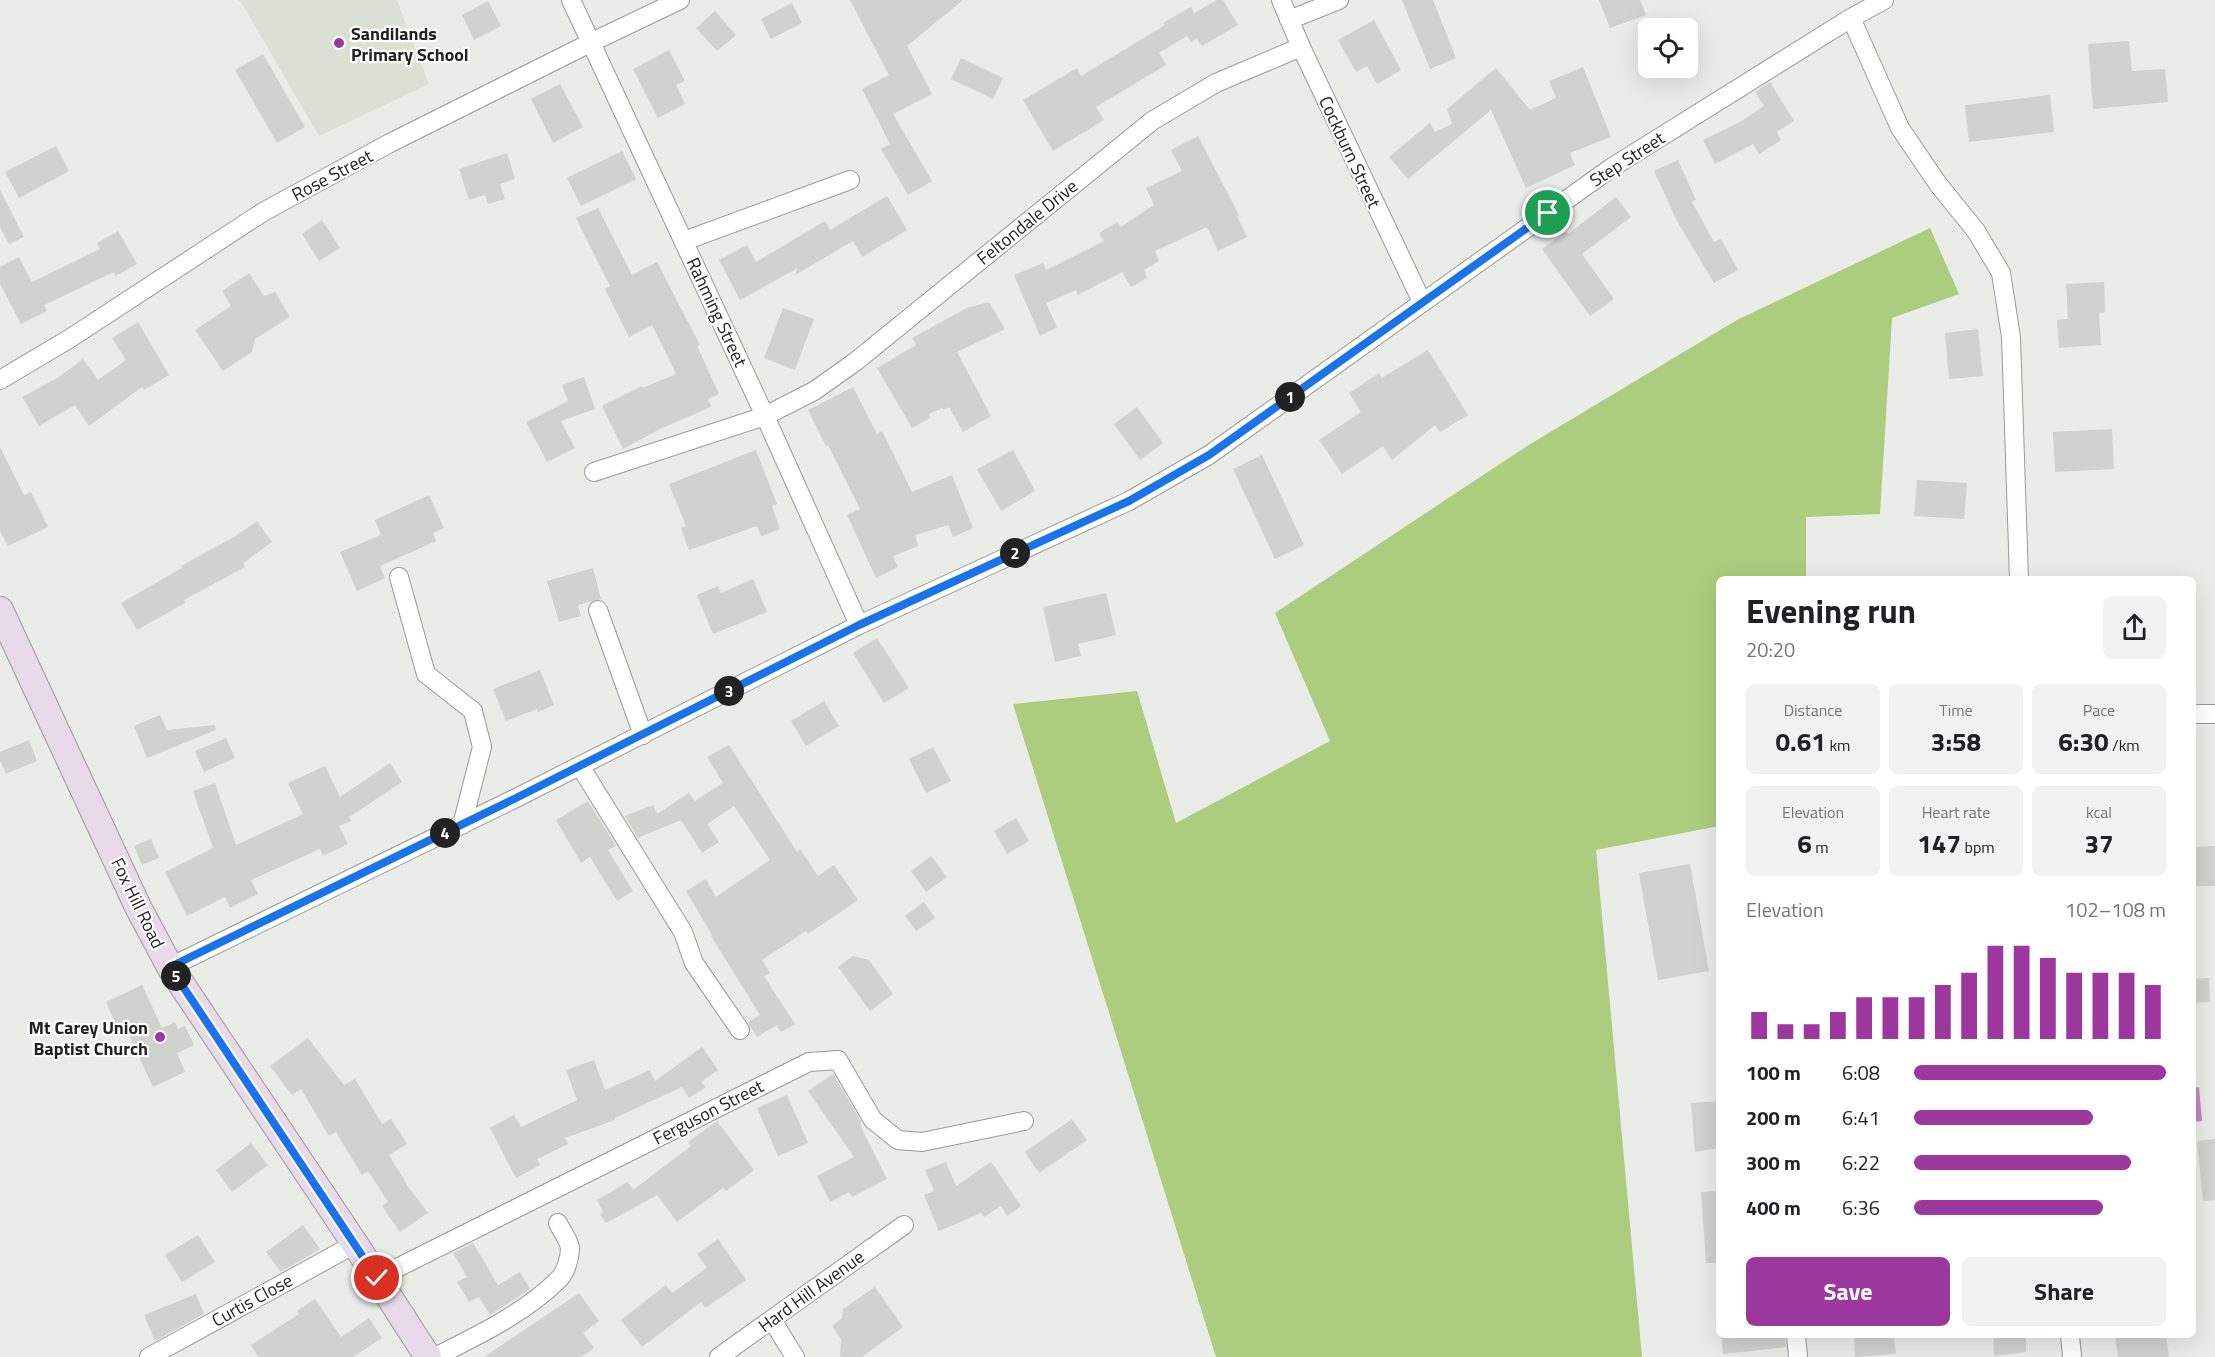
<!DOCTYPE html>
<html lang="en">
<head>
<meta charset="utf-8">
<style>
  body { margin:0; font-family:"Titillium Web",sans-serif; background:#f2f2f2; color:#202124; height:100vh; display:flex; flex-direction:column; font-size:22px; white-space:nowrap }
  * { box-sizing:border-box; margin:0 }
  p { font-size:20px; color:#757577 }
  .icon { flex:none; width:33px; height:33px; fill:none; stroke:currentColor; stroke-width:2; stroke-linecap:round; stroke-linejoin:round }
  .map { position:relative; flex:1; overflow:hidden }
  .sheet { position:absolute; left:1716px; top:576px; width:480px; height:762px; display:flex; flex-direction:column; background:#fff; border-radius:9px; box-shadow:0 6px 24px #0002 }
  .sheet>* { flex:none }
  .buttons { position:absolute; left:1638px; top:18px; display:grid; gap:12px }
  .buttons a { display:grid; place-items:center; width:60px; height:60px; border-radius:9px; background:#fff; box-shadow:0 6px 24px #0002; font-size:30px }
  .pin { position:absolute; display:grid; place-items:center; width:51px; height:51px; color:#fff; margin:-26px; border:3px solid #fff; border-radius:50%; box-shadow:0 2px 6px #0007 }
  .km { position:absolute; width:30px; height:30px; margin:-15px; border-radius:50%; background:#222; color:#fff; font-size:16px; line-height:30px; text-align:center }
  .round { display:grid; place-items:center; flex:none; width:63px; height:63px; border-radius:9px; background:#f2f2f2 }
  .summary { display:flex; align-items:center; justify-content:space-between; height:102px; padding:0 30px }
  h1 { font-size:33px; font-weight:700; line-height:45px }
  .metrics { display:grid; grid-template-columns:repeat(3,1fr); gap:9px; height:102px; padding:6px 30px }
  .metrics div { display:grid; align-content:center; border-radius:9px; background:#f2f2f2; text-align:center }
  .metrics b { font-size:26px; font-weight:700 }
  .metrics small { font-size:16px; font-weight:400 }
  .metrics p { font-size:16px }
  .chart { height:168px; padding:12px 30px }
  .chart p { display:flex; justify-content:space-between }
  .chart svg { width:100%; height:108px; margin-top:6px; stroke:#9b379d; stroke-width:6 }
  .cta { display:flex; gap:12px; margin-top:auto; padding:12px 30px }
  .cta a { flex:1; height:69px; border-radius:9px; background:#9b379d; color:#fff; font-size:24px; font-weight:700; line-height:69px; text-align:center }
  .cta a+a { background:#f2f2f2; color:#202124 }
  ul { padding:0 30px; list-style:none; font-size:20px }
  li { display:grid; grid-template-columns:96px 72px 1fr; align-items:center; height:45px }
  li i { height:15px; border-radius:8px; background:#9b379d }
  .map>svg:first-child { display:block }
</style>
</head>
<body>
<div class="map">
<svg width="2215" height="1357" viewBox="0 0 2215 1357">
  <rect width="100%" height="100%" fill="#eaece7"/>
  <path fill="#dbe0d5" d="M238,0h159l32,84 -110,52 -78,-134z"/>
  <path fill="#accd7d" d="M1930,228l29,66 -67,24 -12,196 -74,3v62h-87v247l-123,24 46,507h-426l-203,-653 124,-13 39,132 154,-82 -55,-128 252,-167 210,-126z"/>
  <path fill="#c786c6" d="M2199,1087l3,34 -9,1v-34z"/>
  <path fill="#cfd2cd" d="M850,0h113l-56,46 25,48 -39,20 39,67 -24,14 -27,-46 9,-5 -28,-55 27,-14z
    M1217,0h6l15,25 -36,21 -5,-7 -6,3 -4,-6 -28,17 7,12 -70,42 8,13 -51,31 -30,-51 54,-32 4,8 84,-51 -2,-2 28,-16 3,6z
    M1402,0h31l23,58 -26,11z
    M1599,0h41l6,15 -36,13z
    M488,1l13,25 -27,14 -12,-25z
    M792,3l10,20 -31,16 -10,-20z
    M715,11l21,24 -19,16 -21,-23z
    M1374,20l27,50 -24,14 -10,-18 -11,6 -18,-32z
    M2129,41l3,30 33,-2 3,33 -75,7 -5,-65z
    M669,50l16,31 -9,4 9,19 -27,14 -25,-49z
    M263,54l42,73 -28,16 -42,-73z
    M961,58l42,20 -10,21 -42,-20z
    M1583,67l28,70 -41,16 5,12 -49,23 -35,-78 -83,69 -19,-22 41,-34 5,9 17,-8 -5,-15 49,-41 34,42 26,-12 -7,-17z
    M1770,82l24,39 -17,11 4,8 -22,14 -6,-10 -38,20 -12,-24 37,-18 24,-16 -9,-14z
    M560,84l23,43 -30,16 -22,-44z
    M2050,95l4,37 -85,10 -4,-37z
    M1198,136l41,79 -2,1 10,21 -29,14 -11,-24 -52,24 4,10 -15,9 3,8 -16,9 -9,-15 -44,23 -2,-5 -30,13 11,24 -17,9 -26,-61 29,-12 3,7 58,-29 -5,-8 18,-11 4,5 33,-22 -8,-17 36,-17 -11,-21z
    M56,146l13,25 -50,27 -14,-26z
    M622,151l14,28 -55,27 -14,-28z
    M507,153l8,26 -15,5 5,15 -17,5 -3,-9 -16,5 -10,-31z
    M1678,160l18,40 -4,2 22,40 7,-3 17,31 -24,13 -37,-62 -23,-50z
    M0,190l24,47 -15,7 -9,-17z
    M887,196l20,34 -45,27 -9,-16 -58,34 3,-7 -58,32 -21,-40 28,-15 9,17 69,-41 5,9z
    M1616,197l15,20 -49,37 32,45 -24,17 -48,-67 24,-17 2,2z
    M598,208l34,67 25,-13 43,83 -3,1 22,48 -11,5 3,8 -49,21 -39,21 -21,-43 40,-20 1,2 33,-14 -24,-49 -23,12 -24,-48 5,-3 -34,-68z
    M322,220l18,28 -21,13 -17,-27z
    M118,231l19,33 -22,12 -1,-4 -70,33 3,6 -26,13 -21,-40v-17l19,-10 13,25 68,-33 -3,-6z
    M249,273l15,23 11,-4 15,25 -35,22 -3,13 -29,19 -28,-41 36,-24 -9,-15z
    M2104,282l1,30 -6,1 2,32 -42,3 -2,-28 11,-1 -2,-35z
    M989,302l16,27 -48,23 34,64 -28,16 -14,-25 -5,3 -2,-2 -13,6 1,4 -18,10 -35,-60 39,-23 -4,-7 55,-30z
    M783,308l31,11 -19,51 -31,-12z
    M138,322l31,53 -25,15 -2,-3 -53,39 -14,-21 -36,21 -17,-29 37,-20 24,-18 15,21 28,-20 -14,-22z
    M1978,329l5,47 -34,3 -4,-46z
    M1428,350l40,65 -28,17 -5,-7 -43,35 -9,-14 -41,28 -23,-34 42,-28 -12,-19 30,-20 3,5z
    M584,377l11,32 -34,12 14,27 -28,14 -21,-40 42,-21 -6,-16z
    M853,387l24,47 5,-3 30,61 40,-17 21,53 -20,9 -5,-12 -33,10 3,11 -25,10 5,11 -22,11 -29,-63 13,-6 -32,-64 -2,1 -18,-36z
    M1137,407l26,36 -23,17 -26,-36z
    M2112,429l2,40 -59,3 -2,-40z
    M0,447l24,48 7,-3 17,35 -40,19 -8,-15z
    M756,450l21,54 -5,2 8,23 -19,7 -4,-10 -68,24 -8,-22 5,-2 -17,-42z
    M1013,450l22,41 -34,20 -24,-42z
    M1262,455l42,90 -29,14 -42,-90z
    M1917,480l50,3 -3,36 -50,-3z
    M429,495l15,33 -11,5 3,8 -56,25 5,12 -28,13 -17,-39 41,-17 -6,-15z
    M257,521l15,21 -29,21 2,4 -61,33 1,3 -48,27 -16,-27 61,-35 -1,-2 53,-29z
    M593,568l8,31 -23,6 3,11 -22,6 -12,-41z
    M753,579l14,33 -54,22 -16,-39 21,-9 3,7z
    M1106,593l10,42 -38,9 3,12 -26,6 -12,-55z
    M877,638l32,50 -25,15 -31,-50z
    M540,670l14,35 -16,7 -1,-3 -31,12 -13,-32z
    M824,701l15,25 -33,20 -15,-25z
    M160,715l7,15 48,-5 1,5 -69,28 -13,-32z
    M226,738l9,20 -31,14 -9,-21z
    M29,740l8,21 -31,13 -6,-14v-8z
    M729,745l68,107 3,-3 18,27 16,-11 24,35 -50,34 -2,-3 -44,29 8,13 -6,3 31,48 -14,8 -4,-7 -20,12 -9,-15 12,-7 -49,-79 1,-1 -26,-44 20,-12 10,18 54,-37 -36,-54 -27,18 12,18 -17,11 -21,-33 -43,18 -13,-22 28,-11 4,9 32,-21 6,8 28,-18 -16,-26z
    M933,747l18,34 -25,12 -17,-34z
    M390,763l12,19 -53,35 2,4 -12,5 9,18 -25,12 -3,-7 -69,31 7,14 -28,14 -5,-11 -38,19 -22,-44 48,-24 -20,-57 22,-8 21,62 67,-31 -15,-31 37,-17 15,31z
    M588,801l28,45 -8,4 25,41 -16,10 -27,-44 -9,6 -25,-43z
    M1016,818l13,23 -22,13 -13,-23z
    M151,839l8,19 -17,7 -8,-19z
    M2215,846v40h-22v-39z
    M931,856l16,21 -21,15 -15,-21z
    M1690,864l19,107 -51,9 -19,-107z
    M924,902l11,16 -19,13 -11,-15z
    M853,956l16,4 24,34 -23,17 -32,-44z
    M2209,978l1,24 -17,1v-24z
    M142,985l20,43 13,-6 3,7 7,-3 9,19 -17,8 8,19 -32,15 -29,-63 -7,3 -11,-25z
    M308,1038l36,47 11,-6 27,45 9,-5 16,25 -18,11 20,33 19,25 -28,19 -18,-26 6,-4 -20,-31 -6,4 -26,-43 -7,4 -28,-47 -9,6 -22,-29z
    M702,1047l16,23 -17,12 5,5 -17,11 -7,-11 -67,31v2l-50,18 3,6 -31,15 3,6 -24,13 -26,-50 24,-13 7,12 56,-27 -11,-30 28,-10 11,30 45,-20 5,11z
    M833,1074l29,49 -2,2 27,54 -35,18 -3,-5 -19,10 -13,-26 37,-19 -46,-66z
    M787,1095l21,48 -30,13 -21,-48z
    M1719,1101v47l-24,4 -4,-49z
    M1072,1119l15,21 -48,33 -14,-21z
    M717,1121l37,49 -28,21 -3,-3 -46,34 -20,-27 -51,28 -6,-8 3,-3 -6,-12 31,-18 5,8 58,-44 -3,-4z
    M2215,1139v61l-12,1 -6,-60z
    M251,1143l17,22 -36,27 -16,-22z
    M946,1162l10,24 35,-24 30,44 -14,10 -6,-10 -17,11 -3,-4 -42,18 -15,-36 10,-4 -9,-21z
    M1719,1191v72h-13l-5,-71z
    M303,1225l17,24 -39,23 -15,-20z
    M198,1235l17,27 -33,20 -17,-27z
    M718,1239l28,41 -41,28 -4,-6 -59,45 -21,-27 45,-35 6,8 35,-25 -10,-14z
    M473,1243l25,42 22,-13 10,17 -40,26 -11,-18 -10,5 -12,-20 10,-5 -14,-24z
    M875,1287l28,40 -41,30h-22l1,-18 -9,-13 10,-8 1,-9z
    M579,1293l20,28 -16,12 11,15 -13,9h-97z
    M196,1294l8,20 -49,27 -11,-26z
    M315,1299l26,38 28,-19 13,20 -29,19h-95l-7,-12 48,-31 -2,-3z
    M1721,1335h64l1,12 -63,7z
    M1854,1335h40l2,19 -41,3z
    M1993,1335h33v17l-32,4z
    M2115,1335h51l3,22h-51z"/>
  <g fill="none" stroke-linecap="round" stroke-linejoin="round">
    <defs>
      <path id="minor" d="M571,0l194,416 94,209
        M1281,0l20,47 121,255
        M1851,18l49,110 38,56 38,47 25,42 10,64 8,242
        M1289,20l50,-20
        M684,241l166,-61
        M0,380l69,-41 194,-127 127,-69 200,-100 90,-43
        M594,472l171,-56 49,-25 41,-29 297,-241 64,-38 85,-36
        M399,577l27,97 47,37 9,36 -20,78
        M598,610l45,125
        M2197,714h18
        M580,766l103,166 11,31 46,67
        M170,967l346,-169 343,-173 270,-124 80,-46 402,-287 240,-150 33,-18
        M377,1278l432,-216 29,-2 35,60 25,20 24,2 102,-21
        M772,1320l23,37
        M1796,1335l2,22
        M2070,1335l2,22
        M149,1357l206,-113
        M435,1357c42,-21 92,-45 125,-79 6,-7 10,-21 10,-30 -1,-8 -9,-18 -12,-25
        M719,1357l185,-132"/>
      <path id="secondary" d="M0,610l138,297 32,60 185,277 73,113"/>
    </defs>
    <use href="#minor" stroke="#989a96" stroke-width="20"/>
    <use href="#secondary" stroke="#989a96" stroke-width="28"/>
    <use href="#minor" stroke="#fff" stroke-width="18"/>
    <use href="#secondary" stroke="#e9dae9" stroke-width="26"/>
  </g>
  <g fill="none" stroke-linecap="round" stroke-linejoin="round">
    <defs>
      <path id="route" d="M377,1278l-207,-311 346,-169 343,-173 270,-124 80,-46 339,-242"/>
    </defs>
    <use href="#route" stroke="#fff" stroke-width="12"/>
    <use href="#route" stroke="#1a73e8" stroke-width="8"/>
  </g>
  <g fill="#9b379d" stroke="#fff" stroke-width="2">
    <circle cx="339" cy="43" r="6"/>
    <circle cx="160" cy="1037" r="6"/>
  </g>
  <g text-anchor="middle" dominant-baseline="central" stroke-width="4.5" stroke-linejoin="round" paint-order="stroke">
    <g font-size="18" font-weight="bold" fill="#212120" stroke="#fff" text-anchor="start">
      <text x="351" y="33">Sandilands<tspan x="351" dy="21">Primary School</tspan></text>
      <text x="148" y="1027" text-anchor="end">Mt Carey Union<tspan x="148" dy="21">Baptist Church</tspan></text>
    </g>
    <g font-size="18" fill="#212120" stroke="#fff">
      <text transform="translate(1350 152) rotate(65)">Cockburn Street</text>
      <text transform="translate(1627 159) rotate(-33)">Step Street</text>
      <text transform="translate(332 175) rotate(-28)">Rose Street</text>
      <text transform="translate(1027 222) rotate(-39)">Feltondale Drive</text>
      <text transform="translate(717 312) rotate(65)">Rahming Street</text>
      <text transform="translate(138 903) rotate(64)">Fox Hill Road</text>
      <text transform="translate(708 1112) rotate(-27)">Ferguson Street</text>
      <text transform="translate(811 1291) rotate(-36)">Hard Hill Avenue</text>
      <text transform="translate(252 1300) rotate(-29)">Curtis Close</text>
    </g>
  </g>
</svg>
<div class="buttons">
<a><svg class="icon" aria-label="locate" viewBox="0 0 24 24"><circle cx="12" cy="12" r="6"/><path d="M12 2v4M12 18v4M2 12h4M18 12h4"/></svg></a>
</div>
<div class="pin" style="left:1548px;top:213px;background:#1e9e55"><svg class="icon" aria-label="arrive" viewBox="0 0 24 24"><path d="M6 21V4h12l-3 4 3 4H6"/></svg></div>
<div class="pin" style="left:377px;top:1278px;background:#d93025"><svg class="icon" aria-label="check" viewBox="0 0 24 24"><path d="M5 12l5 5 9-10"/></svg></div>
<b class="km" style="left:1290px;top:397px">1</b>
<b class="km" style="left:1015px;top:553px">2</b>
<b class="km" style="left:729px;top:691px">3</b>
<b class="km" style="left:445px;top:833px">4</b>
<b class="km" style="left:176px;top:976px">5</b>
<section class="sheet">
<div class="summary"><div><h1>Evening run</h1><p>20:20</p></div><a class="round"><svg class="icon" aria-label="share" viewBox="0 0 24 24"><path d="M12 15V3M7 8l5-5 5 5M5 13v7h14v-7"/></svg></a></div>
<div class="metrics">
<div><p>Distance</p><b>0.61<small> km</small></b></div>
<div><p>Time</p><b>3:58</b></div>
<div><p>Pace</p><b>6:30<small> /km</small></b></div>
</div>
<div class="metrics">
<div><p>Elevation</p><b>6<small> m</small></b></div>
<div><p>Heart rate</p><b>147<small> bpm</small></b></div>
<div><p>kcal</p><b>37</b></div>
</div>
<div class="chart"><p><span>Elevation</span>102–108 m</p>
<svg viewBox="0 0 160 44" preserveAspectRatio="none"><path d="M5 44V33M15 44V38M25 44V38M35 44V33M45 44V27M55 44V27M65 44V27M75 44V22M85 44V17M95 44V6M105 44V6M115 44V11M125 44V17M135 44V17M145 44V17M155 44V22"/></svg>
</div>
<ul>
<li><b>100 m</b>6:08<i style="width:100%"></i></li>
<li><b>200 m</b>6:41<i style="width:71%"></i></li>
<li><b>300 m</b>6:22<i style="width:86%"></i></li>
<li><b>400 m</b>6:36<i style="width:75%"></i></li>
</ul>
<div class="cta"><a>Save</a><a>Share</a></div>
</section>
</div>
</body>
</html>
